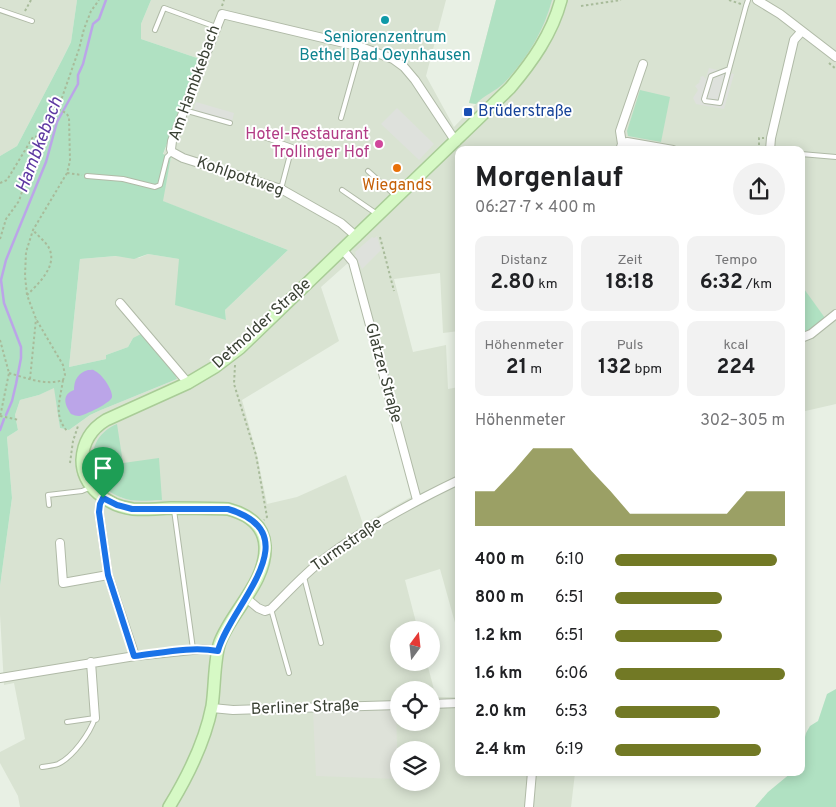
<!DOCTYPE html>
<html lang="de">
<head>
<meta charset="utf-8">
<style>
  body { margin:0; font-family:Overpass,sans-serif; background:#f2f2f2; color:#202124; height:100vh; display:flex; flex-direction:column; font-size:19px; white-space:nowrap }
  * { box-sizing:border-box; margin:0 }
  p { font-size:16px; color:#757577 }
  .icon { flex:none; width:28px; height:28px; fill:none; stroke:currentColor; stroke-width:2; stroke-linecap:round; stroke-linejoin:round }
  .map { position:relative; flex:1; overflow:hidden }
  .details { position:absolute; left:455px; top:146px; width:350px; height:630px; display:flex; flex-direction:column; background:#fff; border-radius:10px; box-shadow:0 2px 12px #0003 }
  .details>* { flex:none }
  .needle { width:32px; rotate:15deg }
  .fabs { position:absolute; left:390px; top:621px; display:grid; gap:10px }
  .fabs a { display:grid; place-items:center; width:50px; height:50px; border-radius:50%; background:#fff; box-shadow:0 2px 12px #0003; font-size:25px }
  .pin { position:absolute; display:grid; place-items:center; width:42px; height:42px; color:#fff; margin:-51px -21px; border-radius:50% 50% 50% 0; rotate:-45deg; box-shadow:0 0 5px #0007 }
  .pin .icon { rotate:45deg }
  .round { display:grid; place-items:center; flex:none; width:52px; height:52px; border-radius:26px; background:#f2f2f2 }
  .summary { display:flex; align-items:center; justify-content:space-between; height:85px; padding:0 20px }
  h1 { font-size:28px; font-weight:700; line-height:38px }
  .metrics { display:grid; grid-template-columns:repeat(3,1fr); gap:8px; height:85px; padding:5px 20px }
  .metrics div { display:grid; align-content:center; border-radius:10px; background:#f2f2f2; text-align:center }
  .metrics b { font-size:21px; font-weight:700 }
  .metrics small { font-size:14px; font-weight:400 }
  .metrics p { font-size:14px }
  .chart { height:140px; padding:10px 20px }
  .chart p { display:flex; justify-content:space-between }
  .chart svg { width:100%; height:90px; margin-top:5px; fill:#727925; opacity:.7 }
  ul { padding:0 20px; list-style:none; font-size:16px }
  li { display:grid; grid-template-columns:80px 60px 1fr; align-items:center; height:38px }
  li i { height:12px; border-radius:6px; background:#727925 }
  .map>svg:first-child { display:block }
</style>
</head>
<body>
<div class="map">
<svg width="836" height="807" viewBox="0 0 836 807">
  <rect width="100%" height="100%" fill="#e8f0e4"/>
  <path fill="#d9e3d2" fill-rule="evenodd" d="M0,0h77l-6,42 -9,18 -45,86 -17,10z
    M151,0h295l-20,76 28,51 22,-23 -7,-1 27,-103h340v404l-35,8v-79l8,-3 15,-12 -22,-32 3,-33 -4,-1v-102h-342v181l-16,2 -3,-60 -46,6 19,73 33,-7 2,44 11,-2v250l-19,-68 -35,11 13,50h-19v32l28,1 9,34h23v75l116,1 -4,34h-551l-2,-11 -18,-33v-11l25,-13 -11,-56 -10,2 -4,-70v-29l12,-88 -5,-61 11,-7 -3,-15 5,-15 19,-5 16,-8 5,41 9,2 21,-15 11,-5 76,-31 -44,-41 -5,9 -22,8v4l-37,8 11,-108 37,-3 22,2 9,-4 31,5 47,61 -1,-10 63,-60 -126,-49 9,-44 -8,-2 37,-96 -59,-20v-15zM349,262l64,234 -50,28 -17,-49 -49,22 -30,7 -10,-49 -15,-55 97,-59 -18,-54zM97,441l26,22 39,37h-28l-12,-2 -16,-9 -9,-9 -3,-25zM399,690h32v32h-32zM399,750h32v32h-32z"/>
  <path fill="#dee2d9" d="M396,709l2,70 -82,-3 -3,-65z"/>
  <path fill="#b0e1c2" d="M77,0h74l-10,24v15l59,20 -37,95 8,3 -8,44 125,49 -63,60 1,10 -51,-15 4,-46 -31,-5 -14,5 -18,-3 -36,3 -11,108 37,-8v-4l22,-8 5,-9 10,-5 31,39 3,7 -76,31 -11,5 -21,15 -9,-2 -6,-40 -15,7 -19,5 -5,15 3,15 -11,7 5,61 -12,88v-430l17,-10 45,-86 9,-18z
    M496,0h56c-8,31 -26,60 -48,83 -8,8 -20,12 -28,21l-7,-1z
    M640,90l30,7 -9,45 -33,-6 -1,-5z
    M801,252h4l-3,34 23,32 -16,12 -8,3z
    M117,424l6,39 36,-5 3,42c-13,0 -29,3 -42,-3 -34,-13 -38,-59 -3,-73z
    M836,689v118h-81l13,-15 23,-19 10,-1v-19l5,-20 4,-7 8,-5 9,-27z"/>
  <path fill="#dee1dc" d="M709,68l25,6 -10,35 -28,-5 -3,-6 5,-8 -3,-4 5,-4 -1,-1 2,-2 -1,-2 3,-1 3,3z
    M196,102l38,11 -3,13 -39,-11z
    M397,108l37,36 -15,16 -38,-36z
    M377,236l4,14 -19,19 -3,-6 -3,1 -2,-8 2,-1 -1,-3 17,-15 2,1z"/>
  <path fill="#bba5e8" d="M88,370c3,0 5,-1 7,1 7,3 18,19 17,26 -1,6 -27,18 -33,19 -3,0 -5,-1 -8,-2 -6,-9 -10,-19 3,-24 0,-10 4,-17 14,-20z"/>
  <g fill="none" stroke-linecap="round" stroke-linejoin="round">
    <path stroke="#bba5e8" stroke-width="2.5" d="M6,415l6,-14 4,-17 5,-26v-11l-17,-44 -3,-23 5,-20 40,-98 11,-40 21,-38v-9l5,-11 10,-40 6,-5 7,-19
      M0,430l4,-11"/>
    <defs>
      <path id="service" d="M0,10l32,11
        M155,30l9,-22 52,19
        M729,69l-18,7 -7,23 1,2 15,2 26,-97 2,-6
        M184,110l46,13
        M341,118l20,-71
        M264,137l28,10 -11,42
        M801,154l35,3
        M368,171l28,25
        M87,176l36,3 32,8 5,-2 7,-28 5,-5
        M342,190l35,24
        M49,505l-1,-10 34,-4 7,-3
        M174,510l19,139
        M304,577l17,66
        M271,609l18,64
        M42,767c5,-1 11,-1 16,-3 15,-7 32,-31 37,-46l-28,4"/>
      <path id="minor" d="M757,0l23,14 56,43
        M622,144l-2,-13 23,-67
        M620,150l2,-6 5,-2 46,8
        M770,150l1,-12 23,-98 8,-9
        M357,237l-16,-14 -60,-34 -98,-31 -11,-6 -1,-3 1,-8 50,-127 139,33 32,12 11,8 11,13 41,62
        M343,250l10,12 64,238
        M120,303l68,80
        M801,338l10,-4 25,-20
        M103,498l-3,6 -1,8 9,63 27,81
        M60,543l3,40 45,-8
        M246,598l12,10 7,3 6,-2c17,-17 34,-36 53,-50 42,-32 87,-56 135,-79
        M91,662l4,56
        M0,678l135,-22 67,-7 16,2
        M431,704l28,-1
        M212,708l21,2 166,-5
        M529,807l3,-35"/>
      <path id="secondary" d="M169,807c19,-31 36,-65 43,-101 3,-19 2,-48 8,-64 12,-31 47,-61 45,-96 -1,-21 -18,-32 -37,-37 -19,-1 -38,-1 -57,-1 -13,1 -26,2 -38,1 -25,-3 -51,-22 -51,-49 1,-18 9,-31 24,-40l82,-37 27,-16 25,-19 270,-260c22,-26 42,-54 51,-88"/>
    </defs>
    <use href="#service" stroke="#b0baa7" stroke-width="6"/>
    <use href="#minor" stroke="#b0baa7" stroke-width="10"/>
    <use href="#secondary" stroke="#a9cc97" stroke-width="14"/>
    <path stroke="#a8bb9a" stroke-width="2" stroke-dasharray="2.5 2.5" stroke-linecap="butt" d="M729,0l12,4
      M222,6l2,-6
      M581,6l40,-6
      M25,11l6,-11
      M829,63l7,6
      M681,148l78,-1
      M759,150v-12h5
      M67,173l15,2
      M0,183l7,-3 26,-43 7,-1
      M380,237l14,54
      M0,239l6,-20 13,-18 21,-65 18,-27 21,-60 5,-20 7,-18 8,-11
      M27,295c11,-11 31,-29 22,-47 -3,-6 -11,-12 -16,-18
      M0,340l9,33 -9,44
      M235,365l-1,19 22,71 11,62 -3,3
      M9,373c17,5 37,13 54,7l2,-5 -2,-10 -27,-46 -9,-24 -2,-19 1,-24 7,-22 34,-57 3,-12 -1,-44 -3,-4 -8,-4
      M30,379l6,-60
      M63,380c-3,21 -10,36 5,52
      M0,416l19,4
      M70,463l3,-22 5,-15"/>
    <use href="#service" stroke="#fff" stroke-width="4"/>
    <use href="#minor" stroke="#fff" stroke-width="8"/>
    <use href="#secondary" stroke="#d6f9c5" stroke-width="11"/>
  </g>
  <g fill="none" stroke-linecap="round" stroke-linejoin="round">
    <defs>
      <path id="route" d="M103,498l14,7 15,4h96c85,25 1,98 -10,142 -27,-5 -57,2 -84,5l-26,-81 -9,-63 1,-8z"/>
    </defs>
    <use href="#route" stroke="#fff" stroke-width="10"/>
    <use href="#route" stroke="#1a73e8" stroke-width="6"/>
  </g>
  <circle fill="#0f9aa8" stroke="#fff" stroke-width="2" cx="385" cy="20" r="5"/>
  <rect fill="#1a4fb4" stroke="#fff" stroke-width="2" x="463" y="107" width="10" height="10" rx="2.5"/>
  <circle fill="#d1479c" stroke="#fff" stroke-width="2" cx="379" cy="144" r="5"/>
  <circle fill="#e8710a" stroke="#fff" stroke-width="2" cx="397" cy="168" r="5"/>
  <g text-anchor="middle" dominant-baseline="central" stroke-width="4" stroke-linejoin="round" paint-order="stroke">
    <g font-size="16" fill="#0d838f" stroke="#fff">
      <text x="385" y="38">Seniorenzentrum<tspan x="385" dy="18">Bethel Bad Oeynhausen</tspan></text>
    </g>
    <g font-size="16" fill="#3a4134" stroke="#fff">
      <text transform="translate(195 83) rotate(-70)">Am Hambkebach</text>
      <text transform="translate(240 177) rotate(19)">Kohlpottweg</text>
      <text transform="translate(262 324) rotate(-42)">Detmolder Straße</text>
      <text transform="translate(383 373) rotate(75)">Glatzer Straße</text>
      <text transform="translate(347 545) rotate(-35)">Turmstraße</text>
      <text transform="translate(305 708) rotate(-2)">Berliner Straße</text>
    </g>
    <g font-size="16" fill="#164399" stroke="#fff" text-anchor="start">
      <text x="478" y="112">Brüderstraße</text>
    </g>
    <g font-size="16" fill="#b23c85" stroke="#fff" text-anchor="end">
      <text x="369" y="135">Hotel-Restaurant<tspan x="369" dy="18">Trollinger Hof</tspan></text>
    </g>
    <g font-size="16" fill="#c56008" stroke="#fff">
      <text x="397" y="186">Wiegands</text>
    </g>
    <g font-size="18" font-style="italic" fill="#5d39a2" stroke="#fff">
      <text transform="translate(40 145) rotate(-69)">Hambkebach</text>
    </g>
  </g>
</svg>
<div class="fabs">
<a><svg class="needle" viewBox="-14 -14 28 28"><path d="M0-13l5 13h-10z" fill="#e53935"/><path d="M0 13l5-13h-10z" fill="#757577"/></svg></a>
<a><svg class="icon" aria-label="locate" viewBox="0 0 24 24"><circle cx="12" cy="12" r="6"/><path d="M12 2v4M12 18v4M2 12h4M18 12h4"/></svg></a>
<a><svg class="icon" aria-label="layers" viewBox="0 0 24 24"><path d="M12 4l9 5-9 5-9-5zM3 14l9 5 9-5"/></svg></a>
</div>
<div class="pin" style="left:103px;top:498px;background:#1e9e55"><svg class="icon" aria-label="arrive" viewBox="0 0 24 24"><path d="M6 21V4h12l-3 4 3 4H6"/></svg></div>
<section class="details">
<div class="summary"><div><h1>Morgenlauf</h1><p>06:27 · 7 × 400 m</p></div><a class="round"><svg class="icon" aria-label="share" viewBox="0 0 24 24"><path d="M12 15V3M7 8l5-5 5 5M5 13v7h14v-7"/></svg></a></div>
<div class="metrics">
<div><p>Distanz</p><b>2.80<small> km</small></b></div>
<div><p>Zeit</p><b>18:18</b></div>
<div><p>Tempo</p><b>6:32<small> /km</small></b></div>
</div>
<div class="metrics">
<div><p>Höhenmeter</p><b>21<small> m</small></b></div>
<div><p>Puls</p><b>132<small> bpm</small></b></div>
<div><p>kcal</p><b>224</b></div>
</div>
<div class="chart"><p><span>Höhenmeter</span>302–305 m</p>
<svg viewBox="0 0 160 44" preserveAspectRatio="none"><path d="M0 44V27L10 27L20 17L30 6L40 6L50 6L60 17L70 27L80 38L90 38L100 38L110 38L120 38L130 38L140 27L150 27L160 27V44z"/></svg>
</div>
<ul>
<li><b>400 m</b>6:10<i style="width:95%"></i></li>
<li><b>800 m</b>6:51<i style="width:63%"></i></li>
<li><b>1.2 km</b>6:51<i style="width:63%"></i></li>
<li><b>1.6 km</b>6:06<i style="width:100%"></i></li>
<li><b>2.0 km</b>6:53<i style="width:62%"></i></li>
<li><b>2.4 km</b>6:19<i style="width:86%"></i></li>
</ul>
</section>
</div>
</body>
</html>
